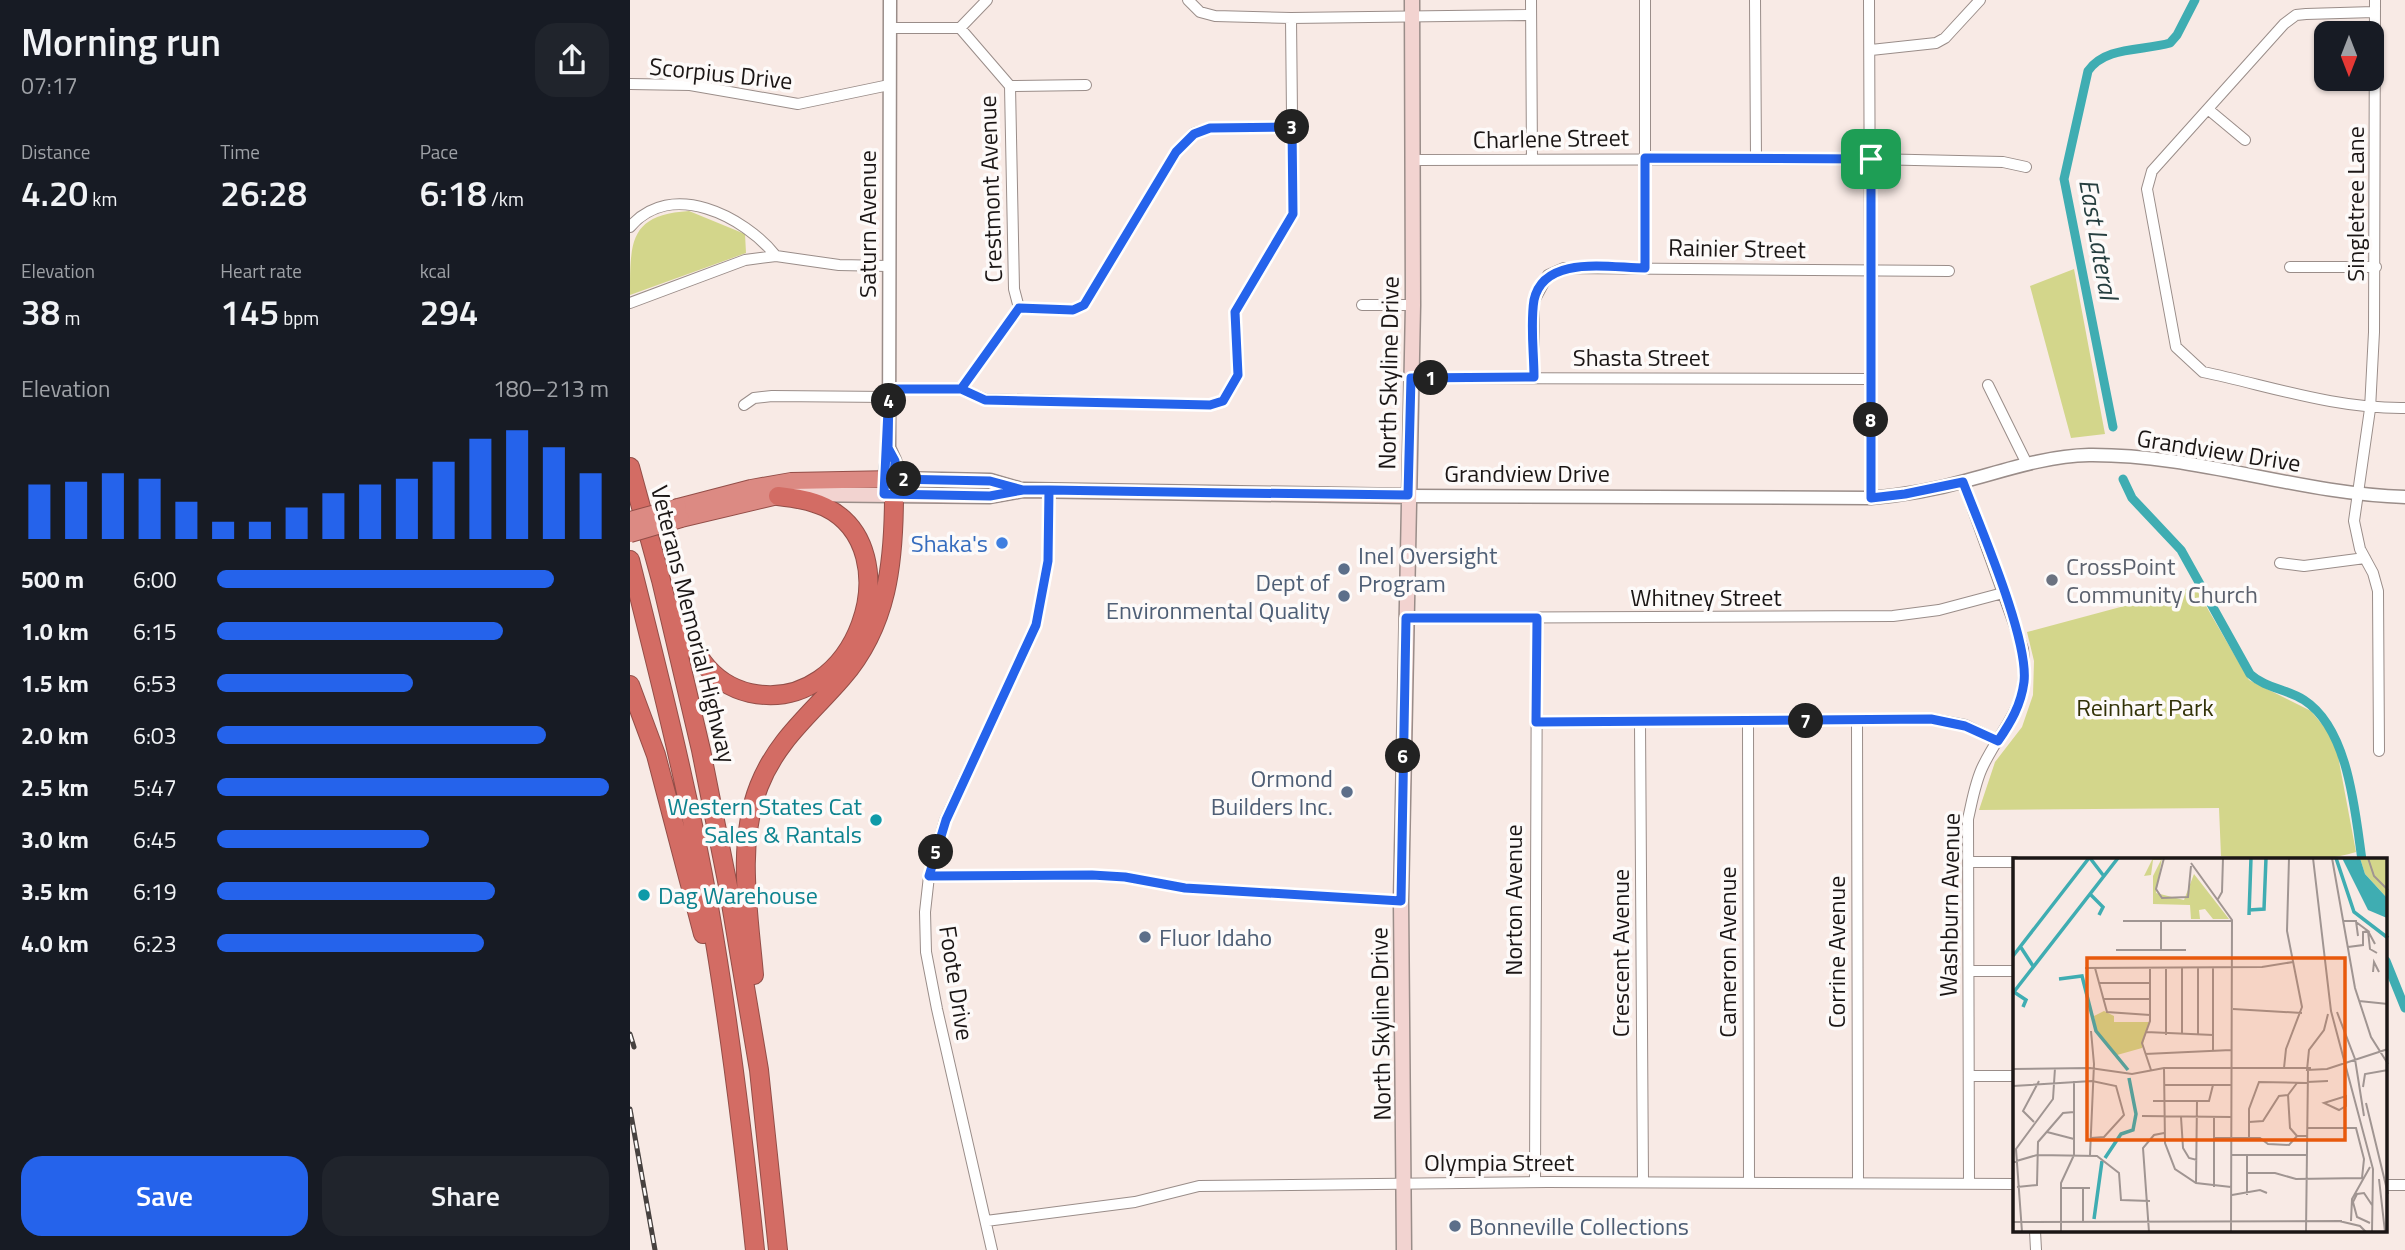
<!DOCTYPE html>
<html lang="en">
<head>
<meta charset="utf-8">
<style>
  body { margin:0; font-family:"Titillium Web",sans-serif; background:#20242c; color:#f1f3f6; height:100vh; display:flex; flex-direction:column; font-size:26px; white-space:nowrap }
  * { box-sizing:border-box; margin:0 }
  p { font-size:23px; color:#9ea1a6 }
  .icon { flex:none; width:38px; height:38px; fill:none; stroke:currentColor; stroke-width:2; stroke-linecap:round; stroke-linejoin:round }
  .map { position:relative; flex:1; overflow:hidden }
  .drawer { display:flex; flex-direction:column; background:#171b24; width:630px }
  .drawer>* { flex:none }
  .needle { width:46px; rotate:180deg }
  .fabs { position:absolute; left:1684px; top:21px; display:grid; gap:14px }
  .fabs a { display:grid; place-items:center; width:70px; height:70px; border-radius:14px; background:#171b24; box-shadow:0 2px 5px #0004; font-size:35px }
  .pin { position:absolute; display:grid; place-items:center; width:60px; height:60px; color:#fff; margin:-30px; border-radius:14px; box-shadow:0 4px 10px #0006 }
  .km { position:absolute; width:35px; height:35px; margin:-18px; border-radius:50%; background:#222; color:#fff; font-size:19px; line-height:35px; text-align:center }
  .round { display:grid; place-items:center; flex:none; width:74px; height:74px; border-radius:21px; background:#20242c }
  .headline { display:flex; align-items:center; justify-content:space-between; height:119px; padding:0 21px }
  h1 { font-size:38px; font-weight:600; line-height:52px }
  .figures { display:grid; grid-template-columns:repeat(3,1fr); gap:10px; height:119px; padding:7px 21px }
  .figures div { display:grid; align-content:center }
  .figures b { font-size:35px; font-weight:600 }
  .figures small { font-size:19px; font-weight:400 }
  .figures p { font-size:19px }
  .chart { height:196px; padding:14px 21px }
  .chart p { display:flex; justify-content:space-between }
  .chart svg { width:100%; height:126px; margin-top:7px; stroke:#2563eb; stroke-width:6 }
  .primary-button { display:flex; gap:14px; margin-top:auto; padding:14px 21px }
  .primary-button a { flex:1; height:80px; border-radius:21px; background:#2563eb; color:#fff; font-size:28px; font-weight:600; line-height:80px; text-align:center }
  .primary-button a+a { background:#20242c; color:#f1f3f6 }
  ul { padding:0 21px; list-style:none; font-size:23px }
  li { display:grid; grid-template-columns:112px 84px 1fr; align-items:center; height:52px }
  li i { height:18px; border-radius:9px; background:#2563eb }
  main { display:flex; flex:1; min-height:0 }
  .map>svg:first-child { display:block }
</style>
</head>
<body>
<main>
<section class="drawer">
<div class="headline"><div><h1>Morning run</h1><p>07:17</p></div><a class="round"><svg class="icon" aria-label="share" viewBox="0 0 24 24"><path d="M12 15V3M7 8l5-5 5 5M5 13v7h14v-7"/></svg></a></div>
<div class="figures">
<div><p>Distance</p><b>4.20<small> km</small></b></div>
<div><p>Time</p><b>26:28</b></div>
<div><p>Pace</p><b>6:18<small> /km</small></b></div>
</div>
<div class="figures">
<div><p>Elevation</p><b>38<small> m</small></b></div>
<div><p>Heart rate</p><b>145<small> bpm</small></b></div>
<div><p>kcal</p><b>294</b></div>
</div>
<div class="chart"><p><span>Elevation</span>180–213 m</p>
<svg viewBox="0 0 160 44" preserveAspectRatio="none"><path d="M5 44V25M15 44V24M25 44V21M35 44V23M45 44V31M55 44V38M65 44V38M75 44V33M85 44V28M95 44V25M105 44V23M115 44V17M125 44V9M135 44V6M145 44V12M155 44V21"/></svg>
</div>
<ul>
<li><b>500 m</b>6:00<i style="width:86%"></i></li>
<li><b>1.0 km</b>6:15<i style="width:73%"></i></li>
<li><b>1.5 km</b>6:53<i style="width:50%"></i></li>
<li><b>2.0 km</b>6:03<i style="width:84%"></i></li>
<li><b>2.5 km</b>5:47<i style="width:100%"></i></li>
<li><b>3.0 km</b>6:45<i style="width:54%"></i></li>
<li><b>3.5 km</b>6:19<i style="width:71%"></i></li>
<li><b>4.0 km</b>6:23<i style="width:68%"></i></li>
</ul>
<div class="primary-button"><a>Save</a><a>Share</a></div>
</section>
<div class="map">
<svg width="1775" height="1250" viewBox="0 0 1775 1250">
  <rect width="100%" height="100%" fill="#f8eae5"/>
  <path fill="#d3d68b" d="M59,211l56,23 1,19 -116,42c0,-55 0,-80 59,-84z
    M1444,269l31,165 -34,4 -41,-152z
    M1565,587l54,93 62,31 24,29 21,112c-43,13 -91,8 -135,4l-2,-48 -240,2 16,-48 27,-35 11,-32 1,-34 -7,-29z"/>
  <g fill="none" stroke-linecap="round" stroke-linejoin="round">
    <path stroke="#3fadb2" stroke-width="9" d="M1483,427l-49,-248 24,-108c17,-25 55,-20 82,-28l7,-8 18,-35
      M1493,479l9,19 49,52 69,124c15,14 37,15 54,26 45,29 51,112 58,160
      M1756,961l19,47"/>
    <defs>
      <path id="minor" d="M558,0l12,12 15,4 76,2 240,-3
        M901,0l1,159
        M1125,0l1,159
        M1239,0l2,498
        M1745,0l-1,332 -4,77 -16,112 6,28 13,24 5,18 1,160
        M1744,12l-68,2 -10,1 -12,9 -132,147 -5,18 29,158 27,25c67,14 132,37 202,36
        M259,28h71l27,-28
        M330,28l50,58 4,203 5,19
        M1241,50l65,-7 9,-5 35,-38
        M0,84l60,1 108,19 91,-19
        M380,86l76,-1
        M1579,110l36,30
        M781,160l460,-1 132,3 23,5
        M0,227c41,-48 114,-11 146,29l-31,4 -115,43
        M146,256l63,9 49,1
        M1660,267h86
        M1015,268v-268
        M732,305h51
        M389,308l54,2 11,-5 92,-153 18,-19 16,-5 82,-1
        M904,377v-76l14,-26 16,-7 385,3
        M781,378l459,1
        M1358,385l39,79
        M259,389h72l24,10 225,6 13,-4 15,-26 -3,-63 58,-99 -2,-195
        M331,389l58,-81
        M114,405l10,-7 18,-2 117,1
        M1333,482l60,167c7,60 -17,70 -40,117 -8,16 -11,36 -15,53l1,364
        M1650,563l24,3 61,-8
        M776,618l487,-2 46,-6 64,-17
        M1227,720l1,463
        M1118,721l1,462
        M906,722l396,-3 33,6 33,16
        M1010,723l3,459
        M1339,862h46
        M299,876l163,-1 33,2 60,11 216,13
        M1339,971h46
        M1339,1076h46
        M905,1182l2,-564
        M1756,1185h19
        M356,1221l149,-19 64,-16 349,-4 467,2
        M1405,1231l1,19
        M362,1250l-55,-241 -11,-57 -1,-40 4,-36 16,-56 91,-195 12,-64 1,-71"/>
      <path id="tertiary" d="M259,448l6,13 -1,18
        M254,479l5,-31 1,-448
        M778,496l463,2c32,-3 63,-8 94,-17 41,-11 81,-25 124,-26 107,-1 210,39 316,42"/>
      <path id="secondary" d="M264,479l96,2 28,8
        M164,494l196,2 33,-6 385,6
        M774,1250l-3,-349 12,-596 -1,-305"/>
      <path id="trunk" d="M48,507l73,-19 40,-7 103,-2v15
        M51,519l97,-23"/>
      <path id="motorway" d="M0,467l31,113 40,170 27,136 31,184 19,180
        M0,560c29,115 58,230 79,347 20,114 34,228 46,343
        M48,609c13,39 29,74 72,84 108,23 162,-144 75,-186 -15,-7 -31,-9 -47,-11
        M0,685l26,70 47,179
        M124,975c-5,-60 -18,-131 5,-189 18,-46 52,-72 83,-108 46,-53 52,-116 52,-184"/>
    </defs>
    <use href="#minor" stroke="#9a8d89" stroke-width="12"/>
    <use href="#tertiary" stroke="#9a8d89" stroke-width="15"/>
    <use href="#secondary" stroke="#9a8d89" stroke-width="17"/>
    <use href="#trunk" stroke="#934e48" stroke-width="18"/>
    <use href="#motorway" stroke="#934e48" stroke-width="20"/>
    <use href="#minor" stroke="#fff" stroke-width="10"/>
    <use href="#tertiary" stroke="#fff" stroke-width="12"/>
    <use href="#secondary" stroke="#f2d3d0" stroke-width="14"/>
    <use href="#trunk" stroke="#dc8a83" stroke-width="16"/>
    <use href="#motorway" stroke="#d36c64" stroke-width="18"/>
    <defs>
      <path id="rail" d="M0,1034l4,13
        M0,1109l25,141"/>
    </defs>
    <use href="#rail" stroke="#47413f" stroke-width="5"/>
    <use href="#rail" stroke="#fdfaf9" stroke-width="2.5" stroke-dasharray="8" stroke-linecap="butt"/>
    <defs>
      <path id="trunk-bridge" d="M0,520l48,-13
        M0,534l51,-15"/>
    </defs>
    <use href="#trunk-bridge" stroke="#934e48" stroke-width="18" stroke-linecap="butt"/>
    <use href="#trunk-bridge" stroke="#dc8a83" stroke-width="16"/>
  </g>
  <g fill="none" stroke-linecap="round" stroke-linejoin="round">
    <defs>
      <path id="route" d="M1241,159l-226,-1v110c-35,0 -101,-14 -111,32 -4,24 0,53 0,77l-123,1 -3,117c-120,-1 -239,-3 -359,-5h-26l-33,-9 -96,-2 1,-18 -7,-13 1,-59h72l58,-81 54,2 11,-5 92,-153 18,-18 16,-6 82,-1 1,87 -58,98 3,63 -15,26 -13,4 -225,-5 -24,-11h-72l-5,105 106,2 33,-6h26l-1,71 -12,64 -90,195 -17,56 163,-1 33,2 60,11 216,13 5,-283h131l-1,104 395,-3 34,7 33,15c13,-19 23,-36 26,-59 5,-43 -44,-155 -61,-200l-58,12 -34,4v-339"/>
    </defs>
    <use href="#route" stroke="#fff" stroke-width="14"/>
    <use href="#route" stroke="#2563eb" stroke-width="9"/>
  </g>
  <circle fill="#3f7fe0" stroke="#fdfaf9" stroke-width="2.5" cx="372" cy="543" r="7"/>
  <g fill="#5c6f8a" stroke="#fdfaf9" stroke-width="2.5">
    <circle cx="714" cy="569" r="7"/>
    <circle cx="714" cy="596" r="7"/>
    <circle cx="717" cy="792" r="7"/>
    <circle cx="515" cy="937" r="7"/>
    <circle cx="825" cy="1226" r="7"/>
  </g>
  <circle fill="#6b7280" stroke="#fdfaf9" stroke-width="2.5" cx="1422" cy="580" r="7"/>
  <g fill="#0f9aa8" stroke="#fdfaf9" stroke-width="2.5">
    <circle cx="246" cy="820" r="7"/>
    <circle cx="14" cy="895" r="7"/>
  </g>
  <g text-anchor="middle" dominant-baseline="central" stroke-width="7" stroke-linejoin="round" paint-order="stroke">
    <g font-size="24" fill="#1b1615" stroke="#fdfaf9">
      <text transform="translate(91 73) rotate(6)">Scorpius Drive</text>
      <text transform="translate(921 138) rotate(-1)">Charlene Street</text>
      <text transform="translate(360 189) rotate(-92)">Crestmont Avenue</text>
      <text transform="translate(1725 204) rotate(-90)">Singletree Lane</text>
      <text transform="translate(237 224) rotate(-90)">Saturn Avenue</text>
      <text transform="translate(1107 248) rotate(1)">Rainier Street</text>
      <text x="1011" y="357">Shasta Street</text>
      <text transform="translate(758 373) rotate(-89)">North Skyline Drive</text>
      <text transform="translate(1589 450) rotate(9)">Grandview Drive</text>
      <text x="897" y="473">Grandview Drive</text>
      <text x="1076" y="597">Whitney Street</text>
      <text transform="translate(64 624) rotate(76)">Veterans Memorial Highway</text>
      <text transform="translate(883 900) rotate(-90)">Norton Avenue</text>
      <text transform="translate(1319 905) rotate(-89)">Washburn Avenue</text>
      <text transform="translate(1097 952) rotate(-90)">Cameron Avenue</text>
      <text transform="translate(1206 952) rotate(-90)">Corrine Avenue</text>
      <text transform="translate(990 953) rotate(-90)">Crescent Avenue</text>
      <text transform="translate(327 983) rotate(81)">Foote Drive</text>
      <text transform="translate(750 1024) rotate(-91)">North Skyline Drive</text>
      <text x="869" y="1162">Olympia Street</text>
    </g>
    <g font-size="24" fill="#366cbe" stroke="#fdfaf9" text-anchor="end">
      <text x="358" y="543">Shaka's</text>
    </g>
    <g font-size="24" fill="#4e5e75" stroke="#fdfaf9" text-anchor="start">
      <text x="728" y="555">Inel Oversight<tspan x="728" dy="28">Program</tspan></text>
      <text x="700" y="582" text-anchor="end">Dept of<tspan x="700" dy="28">Environmental Quality</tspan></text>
      <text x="703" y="778" text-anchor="end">Ormond<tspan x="703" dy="28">Builders Inc.</tspan></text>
      <text x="529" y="937">Fluor Idaho</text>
      <text x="839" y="1226">Bonneville Collections</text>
    </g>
    <g font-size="24" fill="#5b616d" stroke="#fdfaf9" text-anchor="start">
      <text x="1436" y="566">CrossPoint<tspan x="1436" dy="28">Community Church</tspan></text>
    </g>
    <g font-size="24" fill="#323207" stroke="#fdfaf9">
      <text x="1515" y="707">Reinhart Park</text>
    </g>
    <g font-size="24" fill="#0d838f" stroke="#fdfaf9" text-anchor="end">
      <text x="232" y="806">Western States Cat<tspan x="232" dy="28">Sales &amp; Rantals</tspan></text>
      <text x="28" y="895" text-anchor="start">Dag Warehouse</text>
    </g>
    <g font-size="26" font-style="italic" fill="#263e3f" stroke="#fdfaf9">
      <text transform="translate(1469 239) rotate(80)">East Lateral</text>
    </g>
  </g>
  <g transform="translate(1383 858)">
    <rect width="374" height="374" fill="#f8eae5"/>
    <path d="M140,0h9l-6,35 28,7 10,-26 35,45h-16l-8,-10 -6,1 1,9h-9l-1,-14 -37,-1v-28l8,-16h-8l-2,15 -7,1zM347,0h27v40l-22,-24zM91,153l10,5v6h35l-7,26 -25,7 -20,-23 -3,-16z" fill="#d3d68b"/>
    <path d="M329,0h18l5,16 22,24v20l-19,-8z" fill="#3fadb2"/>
    <path fill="none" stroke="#3fadb2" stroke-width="3.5" d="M77,0l13,17M323,0l18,54 34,26M77,36l13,13 -4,8M236,52l15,-1 2,-51M236,57l2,-57M7,88l13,20M0,98l76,-98M46,121l23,-3 14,55 32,39M1,134l12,8 -3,7M0,135l105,-135M92,300l16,-24 12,-4 3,-16 -7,-36M81,361l8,-58"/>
    <path fill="none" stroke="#a09592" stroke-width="2" d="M151,0l-8,31 6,9 26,-1 3,-31M300,0l18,153 42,158 -1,63M319,0l23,130 16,49 17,27M355,0l6,18 14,14M178,5l41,57 -1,312M205,41l4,-7 1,-34M110,63h109M331,63h12l2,15M362,86l-7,-13 2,18 7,4M335,89l15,-2v-13l5,-1 -12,-9M103,92h70M148,93v-30M72,110l177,-1 31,-5M82,110l12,44 43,3M137,110v53l-8,22 9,27M153,110v67M169,110v67M185,110v67M360,114l1,-10 5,10M86,125h51M90,141h47M346,143l29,3M220,151l69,4M324,154l18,47 9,57M315,156l-4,16 -15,20 -2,20 20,-1 61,-20M133,174l67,3M200,192v-82M132,196l86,-4M151,210l1,75 10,26 21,14 35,4M219,210h79M271,210l2,-19 16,-42 -15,-76 2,-73M0,211l77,-1 42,6 32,-6h67M294,224l21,-1M284,225l-9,12 2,33 7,8M152,227h66M0,228l79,-5 24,5 8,29 -20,22 -13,1M350,229l2,-13 23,-4M333,238v10l-7,4 -15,-7zM140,243h56l4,-16M353,245l22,91M129,258l89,1M168,259l2,31 6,10 8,2M21,264l-11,-11 16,-30M236,264l14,-1 16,-25 9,-1M34,274l27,7M236,279v-28l10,-27 48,1M201,280h46l8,6 21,1 8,-9h10M77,297l4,-91 -3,-33M219,297h75M234,297v40M0,304l24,-7 60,1 22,17 2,27 29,1M234,315h28l21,6 66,-1 2,-19 -8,-31h-49M366,321l6,53M183,325l1,-82M4,329l20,-2 1,-43 25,-29 11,-1M201,329v-70M47,330h30M70,330v33M219,337l28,-5 7,3M326,363l21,5 6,6M338,363l1,-22 18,-32M0,364l329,-1M357,365l-13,-6 -4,-15 4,-8 7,-1 8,12M9,374l-6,-83 37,-50 2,-31M48,374v-49l13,-28v-74M136,374l-6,-84 11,-13 10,-2M293,374l2,-162"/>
    <path fill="#e8590c" fill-opacity="0.15" stroke="#e8590c" stroke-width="3.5" d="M74,100h258v182h-258z"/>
    <rect width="374" height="374" fill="none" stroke="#1b1615" stroke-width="3.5"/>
  </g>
</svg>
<div class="fabs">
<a><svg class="needle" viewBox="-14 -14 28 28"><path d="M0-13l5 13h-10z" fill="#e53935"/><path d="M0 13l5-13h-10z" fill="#9ea1a6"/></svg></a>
</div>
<div class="pin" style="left:1241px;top:159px;background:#1e9e55"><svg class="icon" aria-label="arrive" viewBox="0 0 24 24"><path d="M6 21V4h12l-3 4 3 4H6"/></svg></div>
<b class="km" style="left:801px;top:378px">1</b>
<b class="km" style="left:274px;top:479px">2</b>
<b class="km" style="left:662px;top:127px">3</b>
<b class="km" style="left:259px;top:401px">4</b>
<b class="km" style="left:306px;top:852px">5</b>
<b class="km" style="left:773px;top:756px">6</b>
<b class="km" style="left:1176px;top:721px">7</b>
<b class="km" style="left:1241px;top:420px">8</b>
</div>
</main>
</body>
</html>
